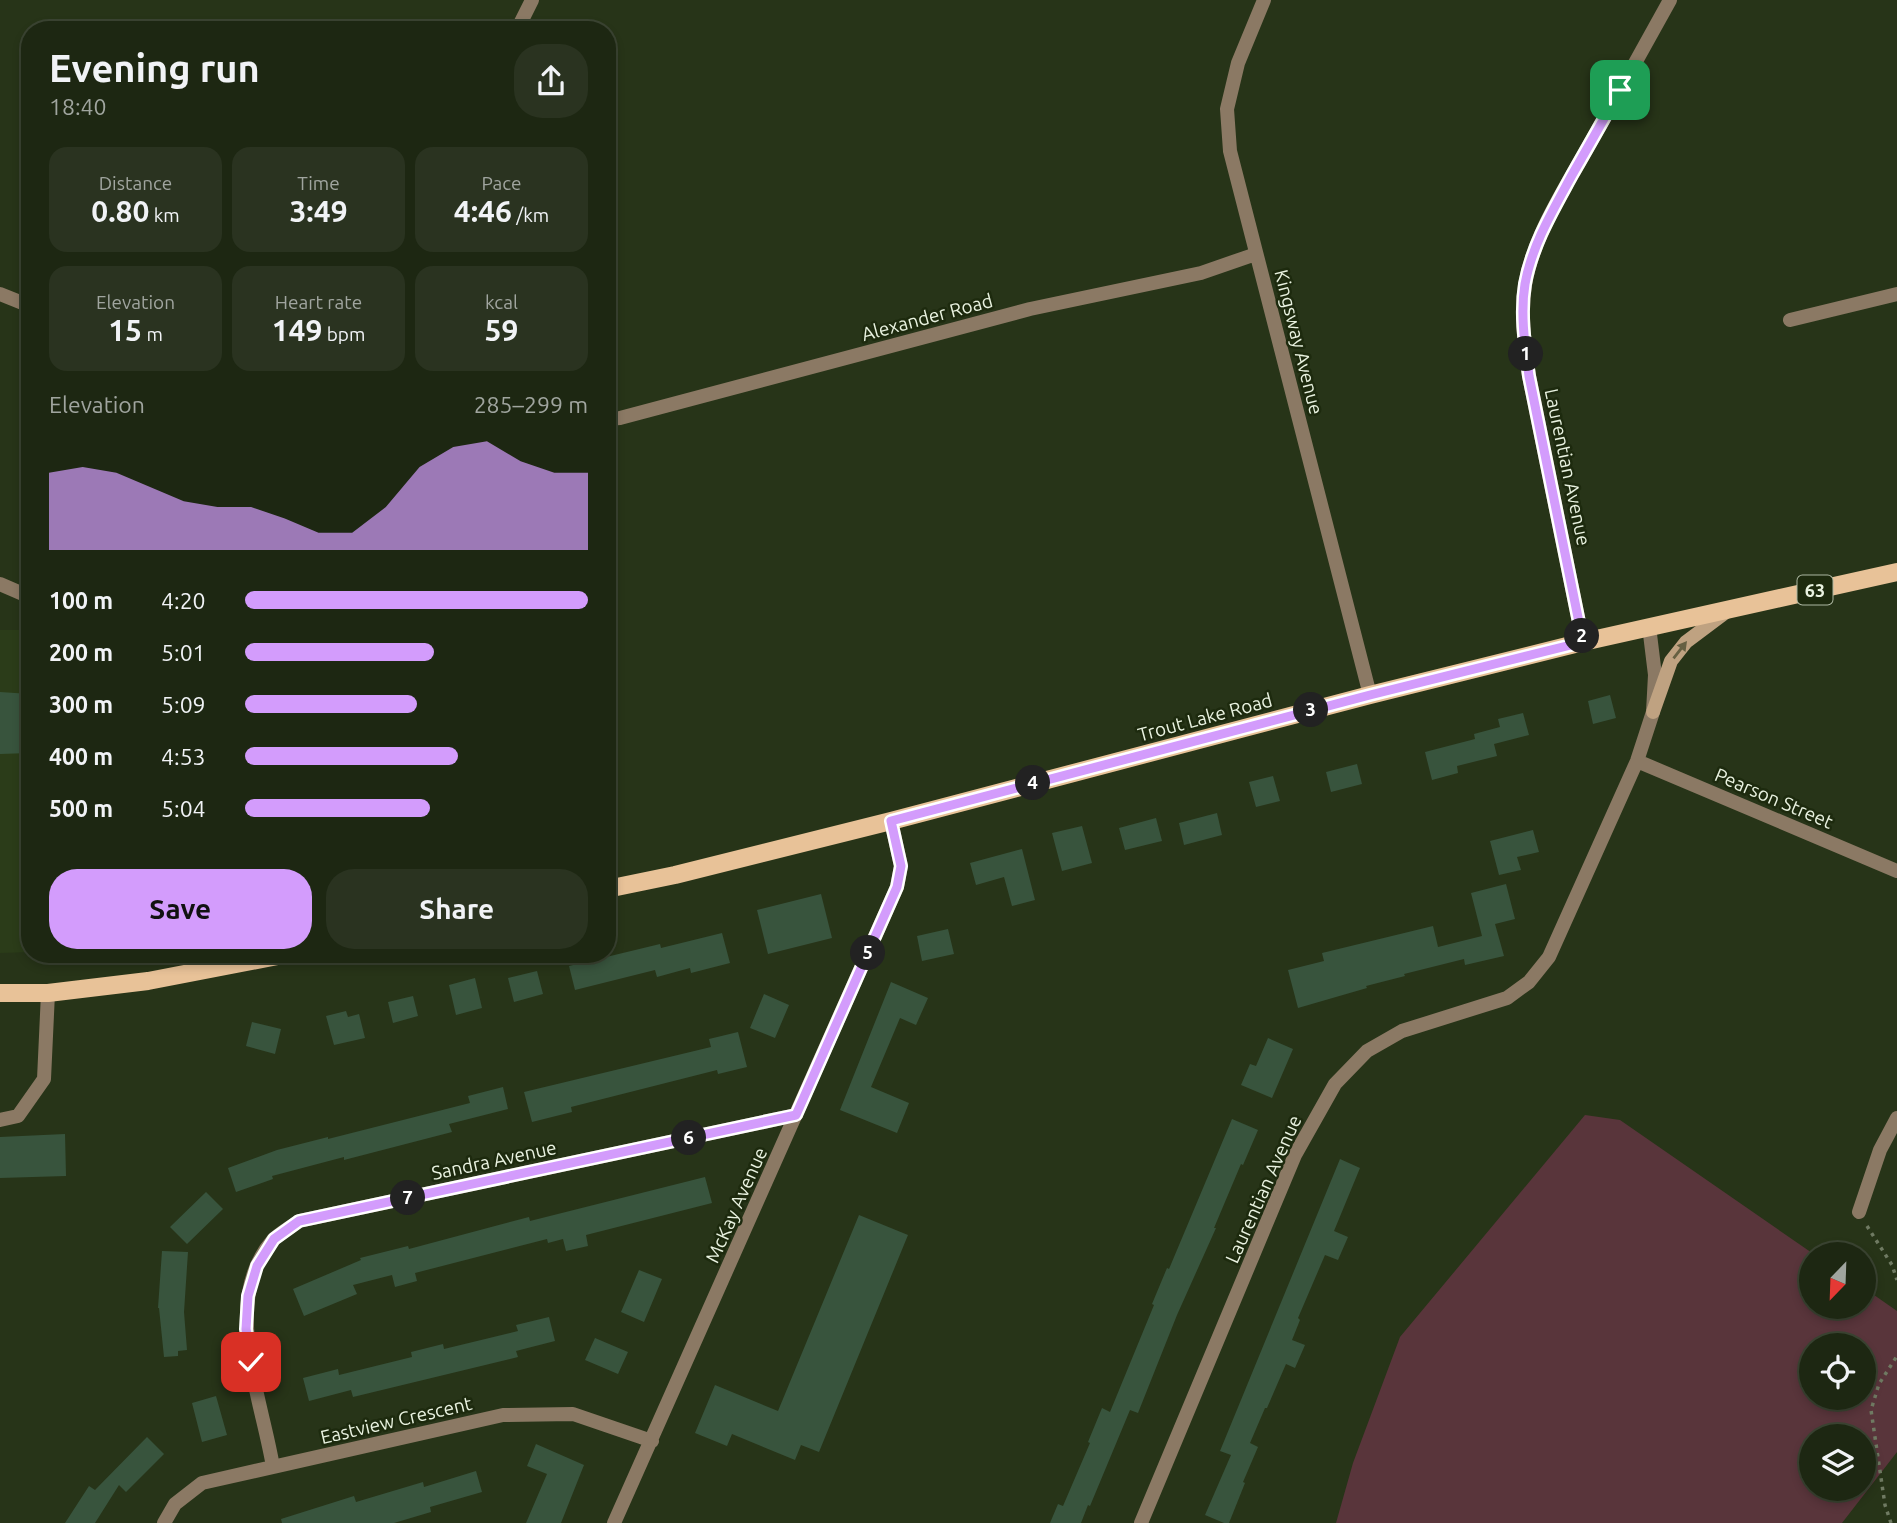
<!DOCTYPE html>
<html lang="en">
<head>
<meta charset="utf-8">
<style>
  body { margin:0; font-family:Ubuntu,sans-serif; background:#2a3320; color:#f1f3f6; height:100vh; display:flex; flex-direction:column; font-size:26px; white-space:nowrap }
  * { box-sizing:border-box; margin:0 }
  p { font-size:23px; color:#a0a59f }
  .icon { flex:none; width:38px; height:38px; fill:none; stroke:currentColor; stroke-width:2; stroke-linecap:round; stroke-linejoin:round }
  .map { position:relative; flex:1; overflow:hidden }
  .details { position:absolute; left:21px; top:21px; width:595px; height:942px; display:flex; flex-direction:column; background:#1d2712; border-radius:28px; box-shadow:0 4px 10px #0003,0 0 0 2px #3b4432 }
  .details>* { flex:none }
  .needle { width:46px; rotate:203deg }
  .fabs { position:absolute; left:1799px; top:1242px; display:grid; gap:14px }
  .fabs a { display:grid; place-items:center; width:77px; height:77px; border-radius:50%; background:#1d2712; box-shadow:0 4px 10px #0003,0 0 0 2px #3b4432; font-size:35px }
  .pin { position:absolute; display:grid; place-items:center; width:60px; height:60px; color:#fff; margin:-30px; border-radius:14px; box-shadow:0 4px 10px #0006 }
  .km { position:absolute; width:35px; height:35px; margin:-18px; border-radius:50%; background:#222; color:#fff; font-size:19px; line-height:35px; text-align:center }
  .round { display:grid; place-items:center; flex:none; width:74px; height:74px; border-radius:28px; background:#2a3320 }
  .head { display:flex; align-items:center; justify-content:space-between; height:119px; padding:0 28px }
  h1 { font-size:38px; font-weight:700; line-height:52px }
  .figures { display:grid; grid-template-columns:repeat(3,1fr); gap:10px; height:119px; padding:7px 28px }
  .figures div { display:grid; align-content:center; border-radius:18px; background:#2a3320; text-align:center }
  .figures b { font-size:30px; font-weight:700 }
  .figures small { font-size:19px; font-weight:400 }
  .figures p { font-size:19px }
  .chart { height:196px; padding:14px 28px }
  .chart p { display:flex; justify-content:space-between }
  .chart svg { width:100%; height:126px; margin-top:7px; fill:#d39cfc; opacity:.7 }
  .cta { display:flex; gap:14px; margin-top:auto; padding:14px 28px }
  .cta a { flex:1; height:80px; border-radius:28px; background:#d39cfc; color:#111; font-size:28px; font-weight:700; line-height:80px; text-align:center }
  .cta a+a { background:#2a3320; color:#f1f3f6 }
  ul { padding:0 28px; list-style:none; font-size:23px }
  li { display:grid; grid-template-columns:112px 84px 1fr; align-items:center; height:52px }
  li i { height:18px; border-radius:9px; background:#d39cfc }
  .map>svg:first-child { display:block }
</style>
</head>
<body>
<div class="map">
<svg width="1897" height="1523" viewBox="0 0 1897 1523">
  <rect width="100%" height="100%" fill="#273418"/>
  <path fill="#2b3c19" d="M0,630h30v322l-30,1z"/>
  <path fill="#59353b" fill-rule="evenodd" d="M1585,1115l35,5 195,135h-4v52h53v-19l33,23v141l-55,71h-506l17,-60 47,-126zM1811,1346h53v52h-53zM1811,1437h53v52h-53z"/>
  <path fill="#38543d" d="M0,692l30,2v59l-30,1z
    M1610,695l6,23 -23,6 -5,-23z
    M1523,713l6,22 -35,9 3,12 -40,10 1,7 -26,7 -7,-28 50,-13 -1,-5 26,-7 -2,-8z
    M1357,764l5,20 -31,8 -5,-20z
    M1273,776l7,25 -24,6 -7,-25z
    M1217,813l5,22 -38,10 -5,-22z
    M1156,818l6,23 -37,9 -6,-22z
    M1082,826l10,37 -30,8 -10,-38z
    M1533,830l6,22 -22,5 4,13 -22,5 -9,-34z
    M1022,849l13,51 -23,6 -8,-29 -28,8 -6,-22z
    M1506,884l9,35 -20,5 9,32 -39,9 -1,-6 -60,15 1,2 -39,10 1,2 -69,20 -10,-38 36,-9 -2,-8 111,-27 5,21 44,-11 -11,-43z
    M821,894l11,44 -64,16 -11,-44z
    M948,929l6,25 -32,7 -5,-25z
    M722,933l8,30 -39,10 -1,-5 -33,9 -2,-7 -80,20 -6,-24 91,-22 1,4z
    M537,971l6,23 -29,8 -6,-24z
    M475,978l7,30 -26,7 -7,-30z
    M891,982l37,16 -12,27 -16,-7 -29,69 38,16 -12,30 -57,-23z
    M764,994l25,11 -14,33 -25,-10z
    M413,996l5,20 -25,7 -5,-21z
    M346,1011l2,6 11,-3 6,24 -31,7 -8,-29z
    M252,1022l29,7 -6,25 -29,-8z
    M738,1032l9,35 -29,7 -1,-4 -146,37 1,5 -40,10 -8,-30 187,-45 -2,-8z
    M1268,1038l25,11 -21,49 -31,-13 9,-21 6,2z
    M503,1087l5,22 -59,15 3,8 -108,28v-3l-72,19 1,3 -37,13 -8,-24 49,-18 51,-13v2l142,-36 -2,-7z
    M1232,1119l26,11 -15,35 -2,-1 -27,64h2l-39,87 -39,98 -8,-3 -40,96 -2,-1 -7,18h-31l8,-19 5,2 27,-63 -2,-1 14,-34 8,4 44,-107 -2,-1 15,-36 2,1z
    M65,1134l1,42 -66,2v-41z
    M1340,1159l20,9 -26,63 14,6 -10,23 -13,-5 -27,63 2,2 -8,20 13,5 -10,23 -9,-4 -19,44h-2l-15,35 8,4 -15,35 2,1 -16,40h-5l-19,-8 26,-60 -11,-4z
    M705,1177l7,26 -126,32 2,11 -22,5 -3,-12 -15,4 -1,-4 -132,34 2,8 -22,6 -3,-12 -39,10 4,9 -53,22 -11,-27 68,-29 -1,-2 48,-12 1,3 120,-32 1,4z
    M206,1192l17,17 -36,35 -17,-17z
    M859,1215l49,20 -89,217 -18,-7 -6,15 -63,-26 -5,12 -32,-13 20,-48 63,26z
    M162,1251l26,1 -4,60 3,38 -9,1v5l-14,1 -5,-49h-1z
    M639,1270l23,9 -18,43 -23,-10z
    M549,1317l6,24 -39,10 2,6 -165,40 -2,-7 -42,11 -6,-23 35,-9 1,6 73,-18 -1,-5 32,-8 1,5 74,-18 -2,-6z
    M595,1338l33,14 -10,22 -33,-14z
    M216,1396l11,39 -25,7 -10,-39z
    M147,1437l17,17 -38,38 -7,-7 -24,38h-30l24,-37 6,4z
    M536,1444l48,21 -23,58h-35l21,-49 -20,-8z
    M476,1471l6,21 -52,15 1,5 -37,11h-112l-1,-4 73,-23 2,6 67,-20 1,5z"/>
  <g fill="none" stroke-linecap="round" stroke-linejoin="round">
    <path stroke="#6f7a62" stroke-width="3.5" stroke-dasharray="3.5 5" stroke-linecap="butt" d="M1867,1226l25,39 5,15
      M1891,1523l-6,-18 -14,-95 8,-26 18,-28"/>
    <path stroke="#8b7964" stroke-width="14" d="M1264,0l-26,63 -11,46 3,42 140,544
      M517,30l15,-30
      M0,294l30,12
      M1790,320l107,-26
      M607,419l13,-1 410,-109 171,-36 55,-19
      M0,584l30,13
      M1583,642l-54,-266c-4,-30 -9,-61 -4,-91 8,-47 36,-90 59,-131 29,-51 58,-103 86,-154
      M1637,761l260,110
      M0,1120l18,-4 26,-37 4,-86
      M1859,1212l21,-62 17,-32
      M273,1467c-11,-68 -53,-167 0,-227 7,-7 18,-13 26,-19l497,-106
      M164,1523l11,-19 27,-21 301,-68 70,-1 79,27
      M614,1523l283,-636 4,-21 -10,-45
      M1141,1523l154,-368 40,-71 32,-33 35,-20 105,-33 22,-16 20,-25 88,-196 16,-49 2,-37 -6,-49"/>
    <path stroke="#bfa281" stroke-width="14" d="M1653,712l18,-51 15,-19 40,-30"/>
    <path stroke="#e8c298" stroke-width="18" d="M607,889l68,-14 216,-54 479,-126 213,-53 314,-70
      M0,993h48l100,-12 140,-27"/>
  </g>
  <defs><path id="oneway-solid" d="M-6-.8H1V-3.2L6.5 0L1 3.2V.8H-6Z" transform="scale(1.75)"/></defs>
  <use fill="#666042" href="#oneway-solid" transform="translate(1680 650) rotate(-52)"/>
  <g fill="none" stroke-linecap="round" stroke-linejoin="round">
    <defs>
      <path id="route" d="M251,1362l-5,-33 2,-33 9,-30 17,-27 25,-18 497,-106 101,-228 4,-21 -10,-45 479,-126 213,-53 -54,-266c-4,-30 -9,-62 -4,-92 7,-39 28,-74 47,-109 16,-28 32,-56 48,-85"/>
    </defs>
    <use href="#route" stroke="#fff" stroke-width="14"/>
    <use href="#route" stroke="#d39cfc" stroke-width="9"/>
  </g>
  <g text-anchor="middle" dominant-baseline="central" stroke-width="5" stroke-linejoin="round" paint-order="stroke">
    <rect fill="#1d2a0e" stroke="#acb6a1" stroke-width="2" x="1797.5" y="575.5" width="35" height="29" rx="5"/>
    <g font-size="18" font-weight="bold" fill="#e9f2e0">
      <text x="1815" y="590">63</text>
    </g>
    <g font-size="19" fill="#e9f2e0" stroke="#1d2a0e">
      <text transform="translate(927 317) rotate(-15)">Alexander Road</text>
      <text transform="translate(1299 342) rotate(76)">Kingsway Avenue</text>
      <text transform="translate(1568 467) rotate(78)">Laurentian Avenue</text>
      <text transform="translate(1205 717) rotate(-15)">Trout Lake Road</text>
      <text transform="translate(1774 798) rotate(23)">Pearson Street</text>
      <text transform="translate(494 1160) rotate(-12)">Sandra Avenue</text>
      <text transform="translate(1263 1189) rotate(-66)">Laurentian Avenue</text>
      <text transform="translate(736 1205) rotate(-66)">McKay Avenue</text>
      <text transform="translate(396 1420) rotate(-13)">Eastview Crescent</text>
    </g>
  </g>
</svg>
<div class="fabs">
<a><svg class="needle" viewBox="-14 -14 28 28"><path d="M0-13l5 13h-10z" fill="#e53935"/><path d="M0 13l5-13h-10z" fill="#a0a59f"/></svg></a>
<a><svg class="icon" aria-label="locate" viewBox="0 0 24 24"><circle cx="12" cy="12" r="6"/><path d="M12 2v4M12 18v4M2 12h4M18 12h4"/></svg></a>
<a><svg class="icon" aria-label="layers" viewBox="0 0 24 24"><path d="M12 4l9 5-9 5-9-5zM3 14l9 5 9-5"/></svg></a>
</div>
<div class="pin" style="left:1620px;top:90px;background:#1e9e55"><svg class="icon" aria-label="arrive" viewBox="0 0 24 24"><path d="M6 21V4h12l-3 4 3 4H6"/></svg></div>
<div class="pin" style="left:251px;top:1362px;background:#d93025"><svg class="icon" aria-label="check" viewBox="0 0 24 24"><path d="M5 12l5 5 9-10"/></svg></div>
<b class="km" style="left:1526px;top:354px">1</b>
<b class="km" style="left:1582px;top:636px">2</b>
<b class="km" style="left:1311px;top:710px">3</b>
<b class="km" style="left:1033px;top:783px">4</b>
<b class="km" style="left:868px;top:953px">5</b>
<b class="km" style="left:689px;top:1138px">6</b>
<b class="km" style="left:408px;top:1198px">7</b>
<section class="details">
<div class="head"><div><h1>Evening run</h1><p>18:40</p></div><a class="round"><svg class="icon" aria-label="share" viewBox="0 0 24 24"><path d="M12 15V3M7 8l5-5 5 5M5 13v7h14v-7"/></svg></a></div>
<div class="figures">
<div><p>Distance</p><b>0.80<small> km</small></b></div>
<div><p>Time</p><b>3:49</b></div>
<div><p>Pace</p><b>4:46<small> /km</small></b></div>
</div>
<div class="figures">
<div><p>Elevation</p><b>15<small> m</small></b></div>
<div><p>Heart rate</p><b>149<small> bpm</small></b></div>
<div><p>kcal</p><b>59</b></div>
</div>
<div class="chart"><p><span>Elevation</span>285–299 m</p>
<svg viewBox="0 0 160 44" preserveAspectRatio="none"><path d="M0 44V17L10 15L20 17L30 22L40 27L50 29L60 29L70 33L80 38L90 38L100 29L110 15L120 8L130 6L140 13L150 17L160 17V44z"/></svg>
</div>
<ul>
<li><b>100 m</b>4:20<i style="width:100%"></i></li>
<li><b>200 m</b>5:01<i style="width:55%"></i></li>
<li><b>300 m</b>5:09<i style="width:50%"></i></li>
<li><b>400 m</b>4:53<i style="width:62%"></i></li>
<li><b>500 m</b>5:04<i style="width:54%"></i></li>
</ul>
<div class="cta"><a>Save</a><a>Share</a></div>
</section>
</div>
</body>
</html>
